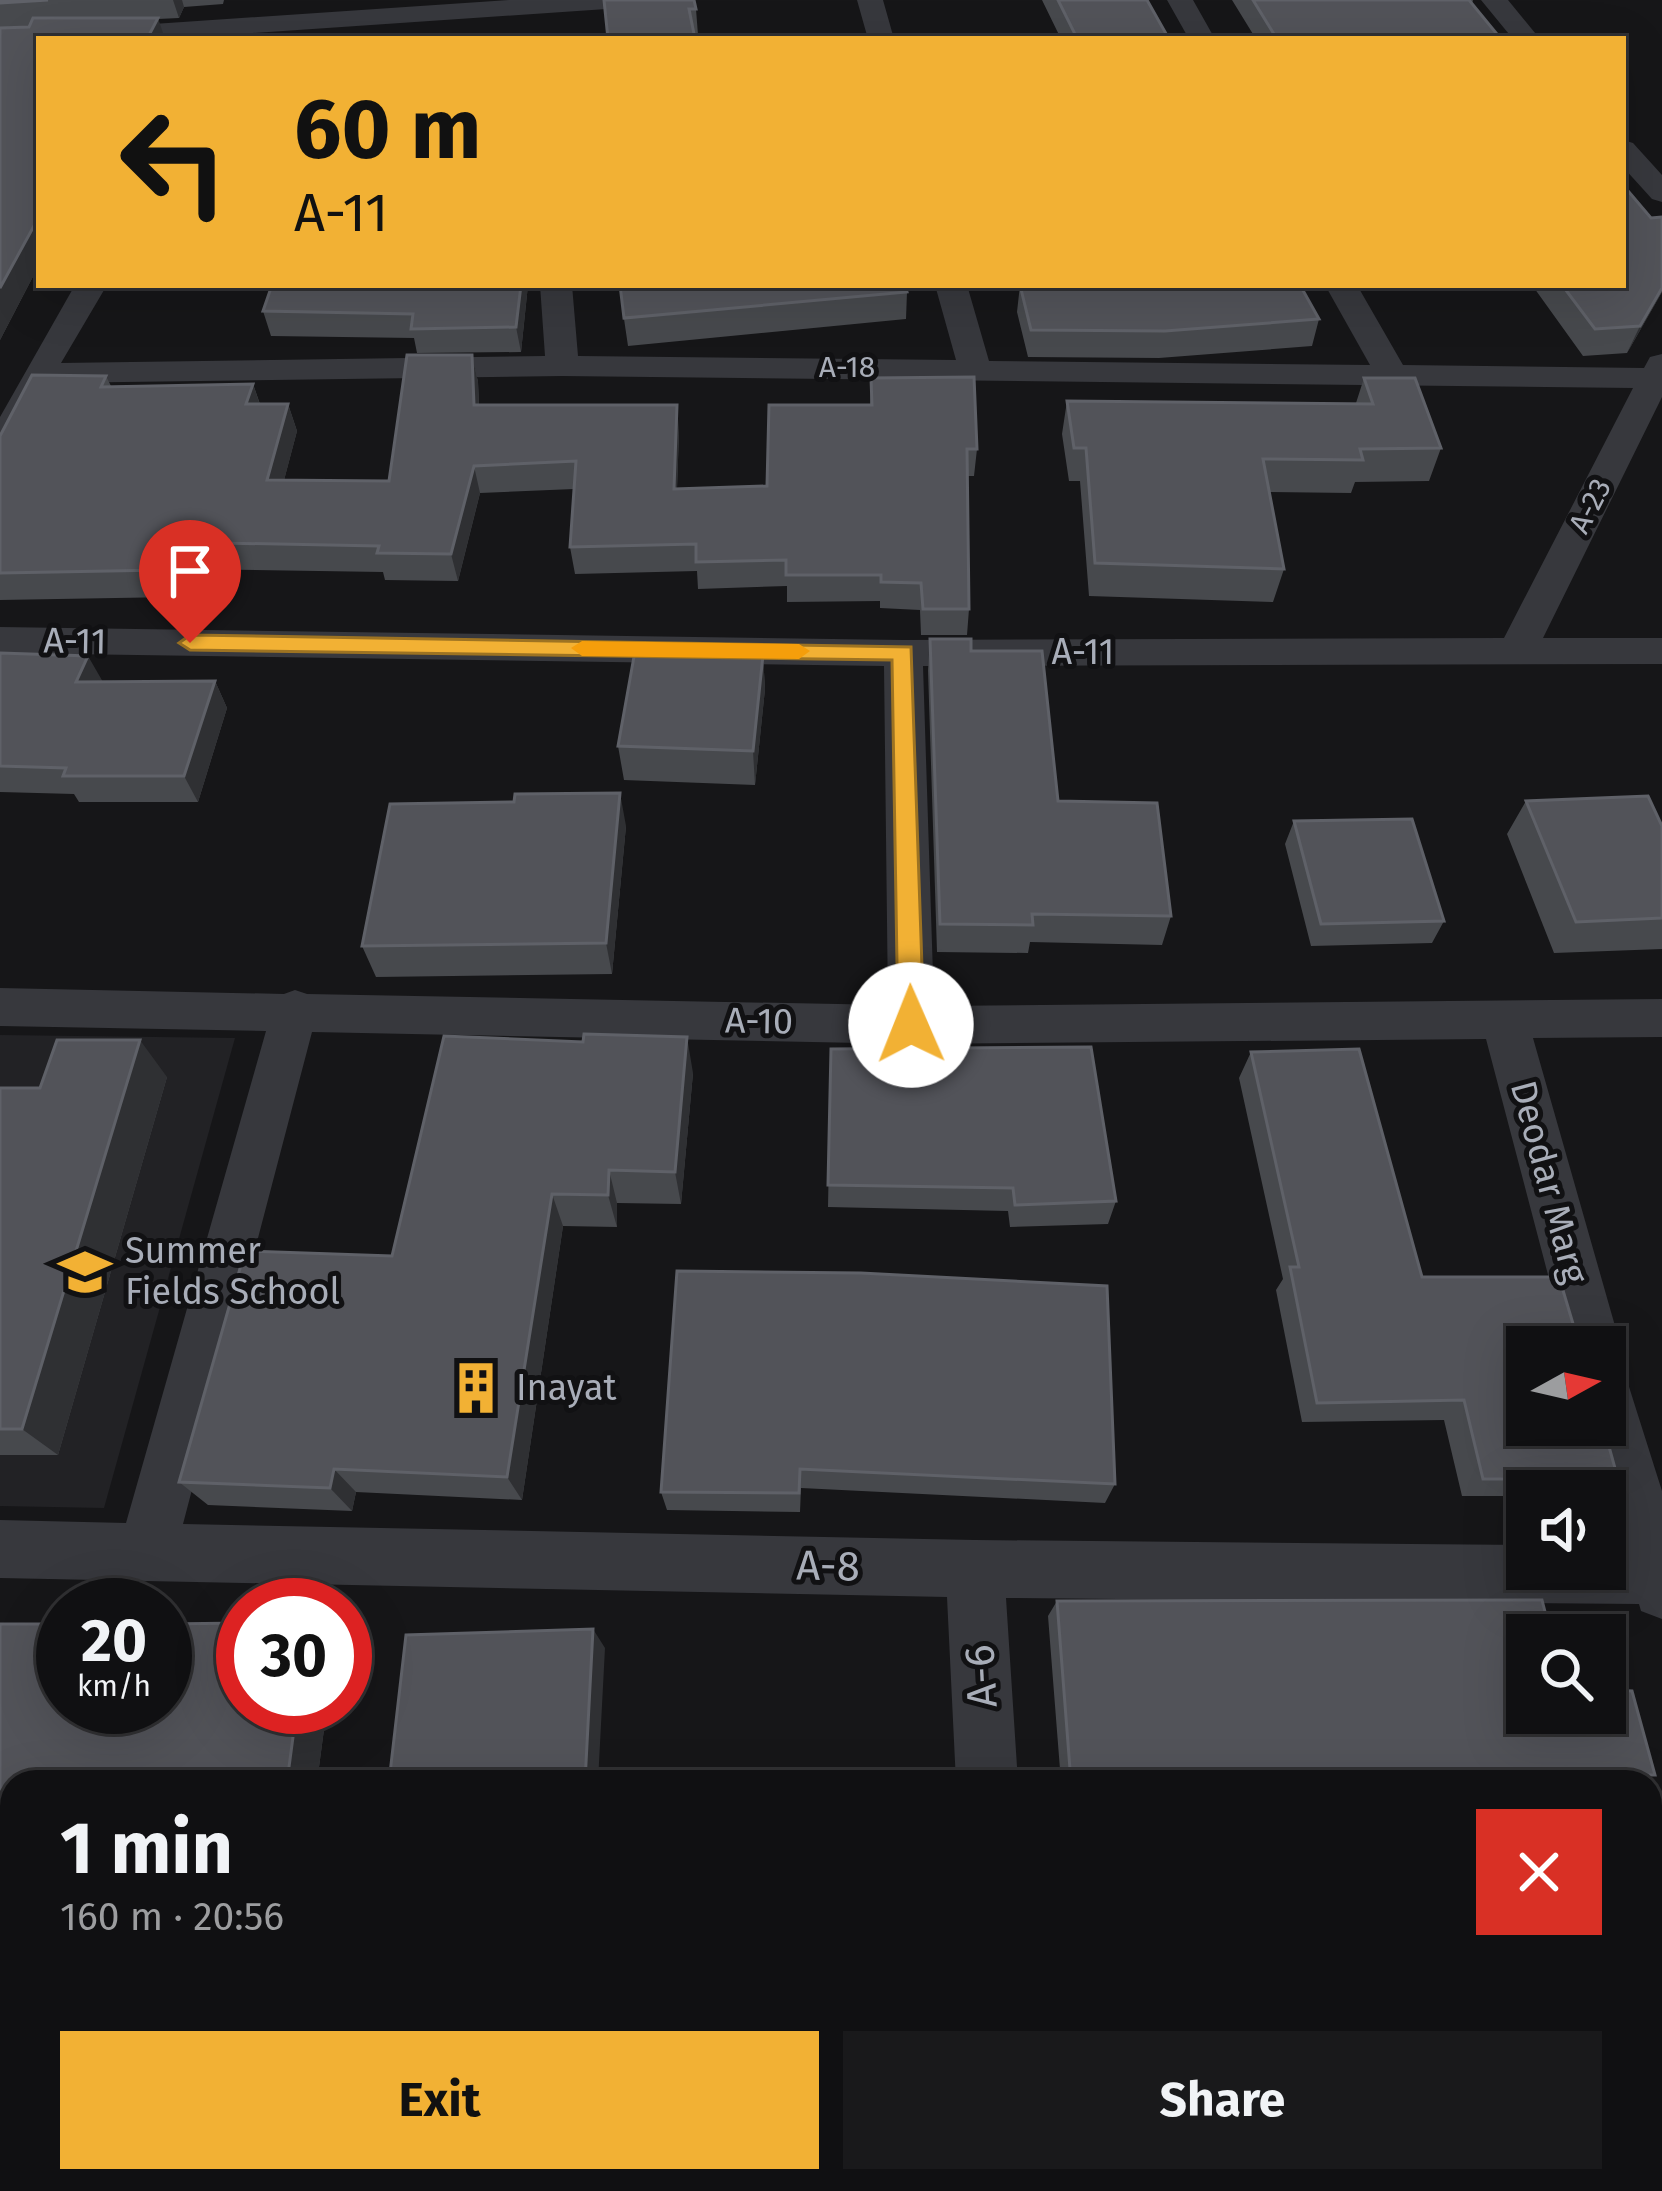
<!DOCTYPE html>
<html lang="en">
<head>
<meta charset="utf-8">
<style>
  body { margin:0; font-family:"Fira Sans",sans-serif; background:#19191b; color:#f1f3f6; height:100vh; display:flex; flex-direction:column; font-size:45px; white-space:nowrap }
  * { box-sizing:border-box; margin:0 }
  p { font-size:39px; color:#9c9d9f }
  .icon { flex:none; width:66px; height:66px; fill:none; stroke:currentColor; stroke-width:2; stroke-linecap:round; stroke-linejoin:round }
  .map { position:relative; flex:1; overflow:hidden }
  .side { position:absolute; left:0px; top:1770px; width:1662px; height:423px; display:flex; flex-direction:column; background:#101012; border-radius:36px 36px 0 0; box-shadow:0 12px 48px #0002,0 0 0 3px #303032 }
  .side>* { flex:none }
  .top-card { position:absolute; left:36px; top:36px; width:1590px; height:252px; border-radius:0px; box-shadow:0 12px 48px #0002,0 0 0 3px #303032; background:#f2b134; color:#111; overflow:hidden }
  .needle { width:78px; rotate:82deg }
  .buttons { position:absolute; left:1506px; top:1326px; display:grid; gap:24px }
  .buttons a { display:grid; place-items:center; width:120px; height:120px; border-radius:0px; background:#101012; box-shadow:0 12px 48px #0002,0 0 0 3px #303032; font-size:60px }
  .speed { position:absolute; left:36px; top:1578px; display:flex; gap:24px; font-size:60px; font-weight:700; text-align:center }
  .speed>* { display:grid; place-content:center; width:156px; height:156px; border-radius:50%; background:#101012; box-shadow:0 12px 48px #0002,0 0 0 3px #303032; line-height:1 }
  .speed small { font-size:30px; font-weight:400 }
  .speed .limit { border:18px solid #d22; background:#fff; color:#111 }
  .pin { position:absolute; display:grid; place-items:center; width:102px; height:102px; color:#fff; margin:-123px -51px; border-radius:50% 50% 50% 0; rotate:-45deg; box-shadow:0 0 12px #0007 }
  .pin .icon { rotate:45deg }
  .me { position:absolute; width:132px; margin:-66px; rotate:359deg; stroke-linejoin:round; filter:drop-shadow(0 0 9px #0008) }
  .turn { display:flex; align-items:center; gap:42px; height:252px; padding:0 60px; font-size:54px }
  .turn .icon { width:156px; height:156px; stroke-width:2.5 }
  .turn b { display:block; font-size:84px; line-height:102px }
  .round { display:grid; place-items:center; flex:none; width:126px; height:126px; border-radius:0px; background:#19191b }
  .summary { display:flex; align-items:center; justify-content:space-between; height:204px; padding:0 60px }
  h1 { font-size:72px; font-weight:700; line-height:90px }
  .action { display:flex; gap:24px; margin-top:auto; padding:24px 60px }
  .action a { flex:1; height:138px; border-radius:0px; background:#f2b134; color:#111; font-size:48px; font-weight:700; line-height:138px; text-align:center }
  .action a+a { background:#19191b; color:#f1f3f6 }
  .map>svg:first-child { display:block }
  .built { fill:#222225 }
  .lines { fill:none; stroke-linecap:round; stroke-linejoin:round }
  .street { fill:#37383d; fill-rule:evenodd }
  .wall { fill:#47494d }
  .shaded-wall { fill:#2f3033 }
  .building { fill:#525359; stroke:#5f6168; stroke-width:3 }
  .route { fill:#f2b134; stroke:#9d7322; stroke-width:3 }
  .slow { fill:#f59e0b }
  .labels { text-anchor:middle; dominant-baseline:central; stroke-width:10; stroke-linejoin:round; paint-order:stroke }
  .far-street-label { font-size:30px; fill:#a8adb8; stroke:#111113 }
  .street-label { font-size:36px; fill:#a8adb8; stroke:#111113 }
  .poi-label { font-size:36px; fill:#a8adb8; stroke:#111113; text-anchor:start }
  .near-street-label { font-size:42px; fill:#a8adb8; stroke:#111113 }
</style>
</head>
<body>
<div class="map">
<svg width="1662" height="2191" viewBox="0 0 1662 2191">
  <rect width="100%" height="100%" fill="#161618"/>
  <path class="built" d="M0,1035L235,1038L104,1508L0,1506Z"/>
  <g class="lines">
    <path class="street" d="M509,0H634L621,8L165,39H38L51,31Z
      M857,0H883L894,39H868Z
      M1167,0H1193L1215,39H1189Z
      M1481,0H1508L1540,39H1513Z
      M1623,140L1633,143L1662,175V202L1652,199L1623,167Z
      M75,285H107L61,363L545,356L540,285H572L578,356L956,360L935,285H967L989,361L1370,365L1325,285H1357L1403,365L1644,368L1650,357L1662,354V397L1543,638H1662V664L923,666L934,1006L1662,999V1037L1533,1038L1621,1347L1611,1365L1624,1371L1662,1491V1619L1641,1611L1639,1604L1006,1598L1018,1782H956L947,1597L0,1578V1520L126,1523L266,1031L0,1026V988L284,994L295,990L307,994L888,1005L884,666L0,653V627L903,640L1504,638L1633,388L562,376L50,383L17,452L12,460L0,463V417ZM312,1032L911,1044L1486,1039L1567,1347H1605V1425H1588L1621,1546H1605V1569H1527V1545L975,1540L183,1524Z
      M974,2181H1044V2191H974Z"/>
  </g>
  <path class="wall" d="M0,0H224L223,4L184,7L179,18L158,19L39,39V265L0,340Z
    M604,0L696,9L698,35H694Z
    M1042,0H1147L1169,39H1061Z
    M1232,0H1473L1472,4L1501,39H1256Z
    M528,285L521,352L417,353L414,338L271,336L263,311Z
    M619,285L907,292L906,319L628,346Z
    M1020,285L1319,319L1312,346L1159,358L1028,357L1017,312Z
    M1532,285H1623L1662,292L1627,353L1583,356Z
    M472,355L478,382L479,405L679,432L677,489L767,486L870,405L871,378L977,449L974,476H967L969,609L967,635H921L920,610L880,608V601L787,602V586L698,589L697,571L575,574L570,547L574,489L480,493L458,581L385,580L383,572L182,569L174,597L0,600V436L106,376L111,386L253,384L260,404H288L297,431L284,480L389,481Z
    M1364,378L1441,448L1429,481L1355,482L1351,493L1269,492L1284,569L1273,602L1089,596L1080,481H1069L1062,434L1067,401L1356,403Z
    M930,639L971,651L1058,801L1171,916L1162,945L1030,942L1028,953L937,952L928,670Z
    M0,653L103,682L215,681L227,708L198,802H79L74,794L0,792Z
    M763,655L765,689L755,785L624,780L618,746Z
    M1526,801L1662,826V949L1554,953L1507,834Z
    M1294,821L1444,921L1432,943L1311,946L1285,844Z
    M626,826L612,974L376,977L362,946Z
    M831,1049L1116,1201L1108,1224L1010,1227L1008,1211L828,1207Z
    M1251,1052L1422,1277L1618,1479L1601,1491H1527V1496H1462L1444,1420L1302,1422L1276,1290L1283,1279L1239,1078Z
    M693,1073L681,1204L617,1203V1227L563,1226L522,1500L356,1492L352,1511L208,1505L179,1482L392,1256Z
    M167,1077L58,1455H0V1088H40Z
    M677,1271L1115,1484L1105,1503L801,1488L800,1512L667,1510L661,1492Z
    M1057,1601L1527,1635L1610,1690L1655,1775L1631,1782H1061L1048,1616Z
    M0,1624L327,1707L317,1782H12V1897L0,1898Z
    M1082,2181H1636L1635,2191H1083Z"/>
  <path class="shaded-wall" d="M173,0H182L184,7L179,18Z
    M158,18L165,39H147Z
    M35,224L39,233V265L0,340V288Z
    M521,285H528L521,352L516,327Z
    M1662,288V292L1627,353L1640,326Z
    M472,355L478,382L480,432L474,405Z
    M253,384L262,411L246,404Z
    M288,404L297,431L277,507L267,480Z
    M677,405L679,432L676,516L674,489Z
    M474,466L480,493L458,581L451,554Z
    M170,542L182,569L174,597L162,570Z
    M763,655L765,689L755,785L753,751Z
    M88,656L103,682H76Z
    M215,681L227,708L198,802L184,776Z
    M620,793L626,826L612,974L606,943Z
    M687,1037L693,1073L681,1204L675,1172Z
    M140,1040L167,1077L58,1455L22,1429Z
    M609,1170L617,1203V1227L608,1195Z
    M552,1194L563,1226L522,1500L507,1477Z
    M334,1469L356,1492L352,1511L330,1488Z
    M593,1629L605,1648L598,1782H585Z
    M297,1707H327L317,1782H287Z
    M0,2006H12V2023L0,2069Z
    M528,2181H545L544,2191H527Z"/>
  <path class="building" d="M0,0H48L0,3Z
    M604,0H694L696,9H689L695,39H608Z
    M1058,0H1147L1169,39H1071L1077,38Z
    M1253,0H1469L1501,39H1277Z
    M33,18H158L147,39H39V224H35L0,288V28L29,27Z
    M1623,185L1651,218L1662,217V288L1640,326L1595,329L1562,285H1623Z
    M272,285H521L516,327L411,329L413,314L263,311Z
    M620,285H905L907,292L624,318Z
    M1020,285H1300L1319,319L1165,331L1031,330Z
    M407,355H472L474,405H677L674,489L767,486L769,405H872L871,378L974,377L977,449H967L969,609H923L921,583L881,582V575H786V560L696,562V544L570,547L576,461L474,466L451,554L377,553L379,546L170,542L162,570L0,573V436L32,375L106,376L101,387L253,384L246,404H288L267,480L389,481Z
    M1364,378H1415L1441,448L1360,449L1363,460L1263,459L1284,569L1095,563L1086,448H1074L1067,401L1373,404Z
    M930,639H971V651H1042L1058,801L1157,803L1171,916L1032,914L1033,925L940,924Z
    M635,651L763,655L753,751L618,746Z
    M0,653L88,656L76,682L215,681L184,776H63L66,768L0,766Z
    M620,793L606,943L362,946L390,804L514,802L515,794Z
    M1648,796L1662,826V918L1576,922L1526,801Z
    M1412,819L1444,921L1321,924L1294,821Z
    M584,1034L687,1037L675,1172L609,1170L608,1195L552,1194L507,1477L334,1469L330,1488L179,1482L245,1251L392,1256L444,1036L583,1042Z
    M57,1040H140L22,1429H0V1088H40Z
    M1091,1047L1116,1201L1015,1205L1013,1188L828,1185L831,1049Z
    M1359,1049L1422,1277H1559L1580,1347H1527V1425H1603L1618,1479H1483L1464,1400L1317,1403L1290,1267H1299L1251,1052Z
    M677,1271L861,1273L1107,1286L1115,1484L800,1469L799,1493L661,1492Z
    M1542,1600L1551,1635H1527V1713H1605V1668L1610,1690L1632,1691L1655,1775L1346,1773L1347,1781L1071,1782L1057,1601Z
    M243,1623V1707H297L287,1782H12V1890H0V1624H63V1707H165V1624Z
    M593,1629L585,1782H389L406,1635Z
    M1650,1983H1662L1650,2078Z
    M136,2181H528L527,2191H134Z
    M1093,2181H1636L1635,2191H1094Z"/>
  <path class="route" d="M190,635L911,647L924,1025L920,1032L911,1036L898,1025L892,660L190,650L179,643Z"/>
  <path class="slow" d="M582,641L799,644L810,651L799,659L582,656L571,648Z"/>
  <defs>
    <g id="school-bare" transform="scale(4.14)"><path d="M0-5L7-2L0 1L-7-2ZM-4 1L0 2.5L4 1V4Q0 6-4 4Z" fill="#f2b134" stroke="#111113" stroke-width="2.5" paint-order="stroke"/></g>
    <g id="building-bare" transform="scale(4.14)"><path d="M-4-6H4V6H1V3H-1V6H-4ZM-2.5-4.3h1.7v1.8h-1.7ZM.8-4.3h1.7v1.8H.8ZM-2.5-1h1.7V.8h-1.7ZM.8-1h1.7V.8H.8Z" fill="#f2b134" stroke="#111113" stroke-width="2.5" paint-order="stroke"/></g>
  </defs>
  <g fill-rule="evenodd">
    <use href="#school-bare" x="85" y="1272"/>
    <use href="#building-bare" x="476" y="1388"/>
  </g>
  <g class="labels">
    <g class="far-street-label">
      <text x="847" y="367">A-18</text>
      <text transform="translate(1590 506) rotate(-63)">A-23</text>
    </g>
    <g class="street-label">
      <text transform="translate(75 641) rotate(1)">A-11</text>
      <text x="1083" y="652">A-11</text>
      <text transform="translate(759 1021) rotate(1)">A-10</text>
      <text transform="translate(1549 1182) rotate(75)">Deodar Marg</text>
    </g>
    <g class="poi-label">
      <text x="125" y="1251">Summer<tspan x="125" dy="41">Fields School</tspan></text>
      <text x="516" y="1388">Inayat</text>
    </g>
    <g class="near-street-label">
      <text transform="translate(828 1566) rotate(1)">A-8</text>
      <text transform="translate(981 1676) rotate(-93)">A-6</text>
    </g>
  </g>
</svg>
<div class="buttons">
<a><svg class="needle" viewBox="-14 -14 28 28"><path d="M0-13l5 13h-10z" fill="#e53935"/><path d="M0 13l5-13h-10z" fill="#9c9d9f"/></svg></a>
<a><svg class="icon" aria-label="sound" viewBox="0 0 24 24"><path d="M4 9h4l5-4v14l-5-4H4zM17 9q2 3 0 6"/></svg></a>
<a><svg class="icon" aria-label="search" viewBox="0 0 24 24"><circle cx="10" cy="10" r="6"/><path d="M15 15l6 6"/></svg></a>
</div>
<div class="speed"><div>20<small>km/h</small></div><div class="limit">30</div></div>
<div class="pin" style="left:190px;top:643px;background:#d93025"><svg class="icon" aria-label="arrive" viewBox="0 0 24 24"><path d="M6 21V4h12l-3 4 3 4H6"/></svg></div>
<svg class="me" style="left:911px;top:1025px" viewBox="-20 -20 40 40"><circle r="19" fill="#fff"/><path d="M0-13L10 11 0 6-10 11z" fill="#f2b134"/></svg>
<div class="top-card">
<div class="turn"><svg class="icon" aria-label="left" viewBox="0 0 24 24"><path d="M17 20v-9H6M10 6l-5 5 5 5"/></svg><div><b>60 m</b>A-11</div></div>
</div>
<section class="side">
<div class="summary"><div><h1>1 min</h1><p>160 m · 20:56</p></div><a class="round" style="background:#d93025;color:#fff"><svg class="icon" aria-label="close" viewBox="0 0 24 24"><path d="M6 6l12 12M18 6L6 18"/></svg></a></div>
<div class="action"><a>Exit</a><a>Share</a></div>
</section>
</div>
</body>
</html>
